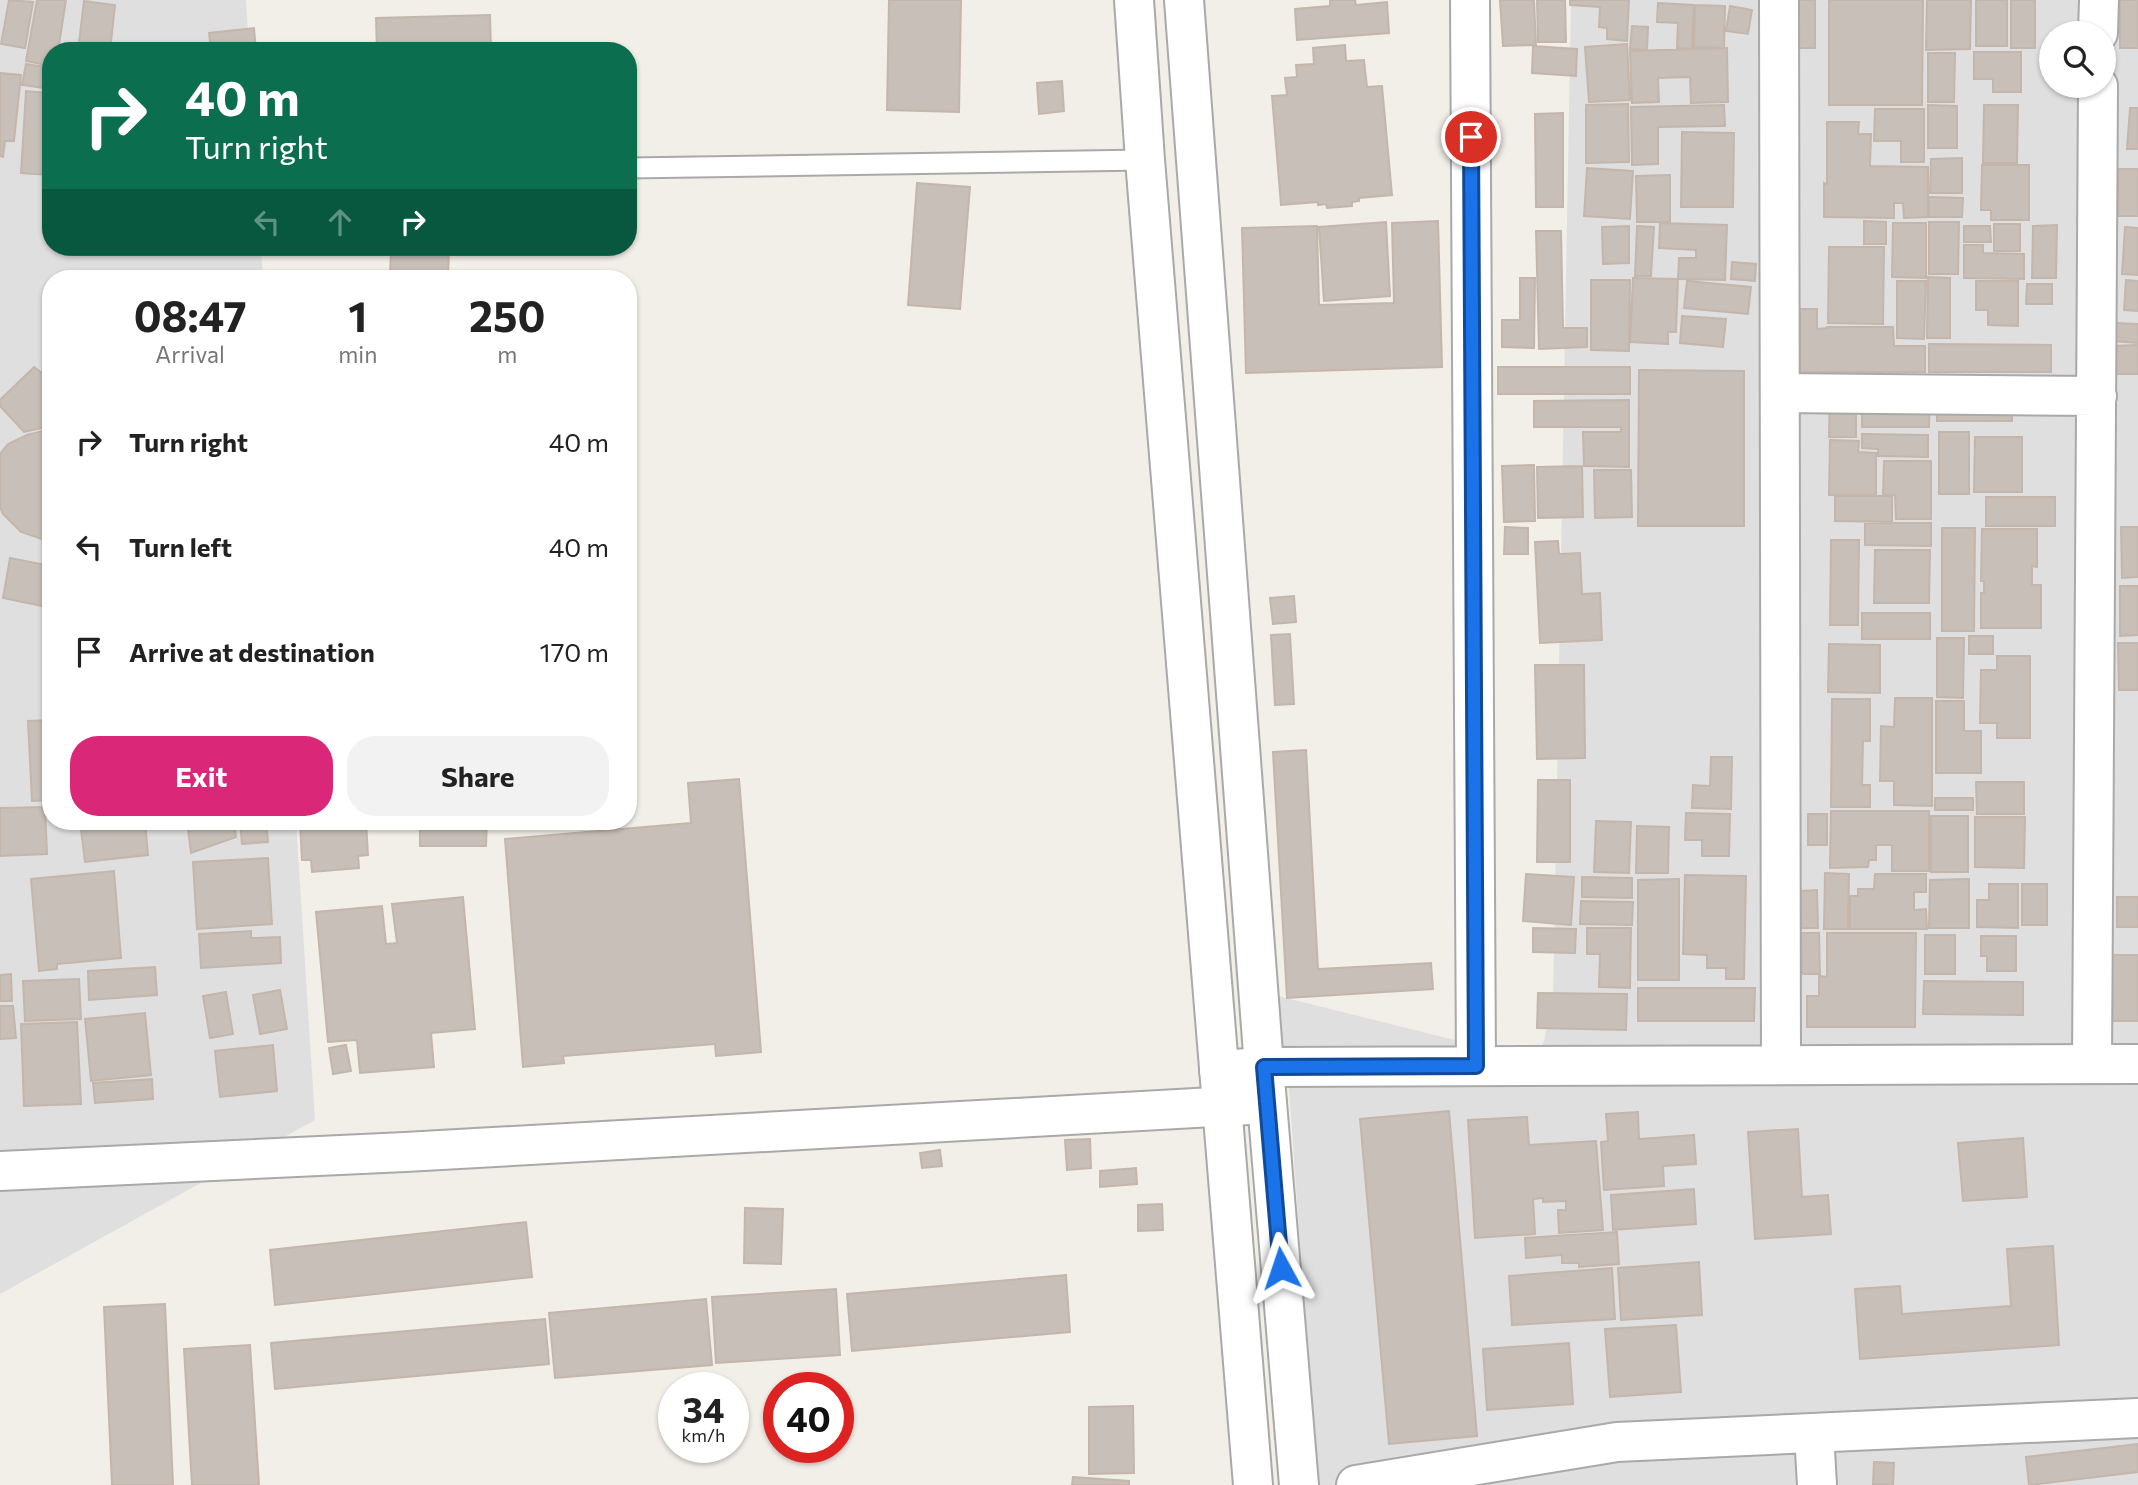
<!DOCTYPE html>
<html lang="en">
<head>
<meta charset="utf-8">
<style>
  body { margin:0; font-family:Commissioner,sans-serif; background:#f2f2f2; color:#222; height:100vh; display:flex; flex-direction:column; font-size:26px; white-space:nowrap }
  * { box-sizing:border-box; margin:0 }
  p { font-size:23px; color:#767676 }
  .icon { flex:none; width:38px; height:38px; fill:none; stroke:currentColor; stroke-width:2; stroke-linecap:round; stroke-linejoin:round }
  .map { position:relative; flex:1; overflow:hidden }
  .drawer { position:absolute; left:42px; top:270px; width:595px; height:560px; display:flex; flex-direction:column; background:#fff; border-radius:28px; box-shadow:0 2px 5px #0004 }
  .drawer>* { flex:none }
  .guide { position:absolute; left:42px; top:42px; width:595px; height:214px; border-radius:28px; box-shadow:0 2px 5px #0004; background:#0b6e4f; color:#fff; overflow:hidden }
  .buttons { position:absolute; left:2039px; top:21px; display:grid; gap:14px }
  .buttons a { display:grid; place-items:center; width:77px; height:77px; border-radius:50%; background:#fff; box-shadow:0 2px 5px #0004; font-size:35px }
  .speed { position:absolute; left:658px; top:1372px; display:flex; gap:14px; font-size:35px; font-weight:700; text-align:center }
  .speed>* { display:grid; place-content:center; width:91px; height:91px; border-radius:50%; background:#fff; box-shadow:0 2px 5px #0004; line-height:1 }
  .speed small { font-size:18px; font-weight:400 }
  .speed .limit { border:10px solid #d22; background:#fff; color:#111 }
  .pin { position:absolute; display:grid; place-items:center; width:60px; height:60px; color:#fff; margin:-30px; border:4px solid #fff; border-radius:50%; box-shadow:0 2px 7px #0007 }
  .me { position:absolute; width:77px; margin:-38px; rotate:355deg; stroke-linejoin:round; filter:drop-shadow(0 0 5px #0008) }
  .turn { display:flex; align-items:center; gap:24px; height:147px; padding:0 28px; font-size:32px }
  .turn .icon { width:91px; height:91px; stroke-width:2.5 }
  .turn b { display:block; font-size:49px; line-height:60px }
  .lanes { display:flex; align-items:center; height:66px; padding:0 28px; background:#0003; justify-content:center; gap:35px; direction:ltr }
  .lanes .off { opacity:.35 }
  .eta { display:flex; justify-content:space-evenly; align-items:center; height:119px; text-align:center }
  .eta b { font-size:42px; font-weight:700; line-height:49px }
  .primary-button { display:flex; gap:14px; margin-top:auto; padding:14px 28px }
  .primary-button a { flex:1; height:80px; border-radius:28px; background:#db2777; color:#fff; font-size:28px; font-weight:700; line-height:80px; text-align:center }
  .primary-button a+a { background:#f2f2f2; color:#222 }
  ul { padding:0; list-style:none }
  li { display:flex; align-items:center; gap:21px; height:105px; padding:0 28px }
  li div { flex:1 }
  li b { display:block; font-size:26px }
  li em { font-style:normal }
  .map>svg:first-child { display:block }
  .residential { fill:#e0dfdf; fill-rule:evenodd }
  .building { fill:#c7bfb8; stroke:#c4b6ab; stroke-width:2 }
  .lines { fill:none; stroke-linecap:round; stroke-linejoin:round }
  .service-casing { stroke:#a9a9a9; stroke-width:23 }
  .minor-casing { stroke:#a9a9a9; stroke-width:42 }
  .tertiary-casing { stroke:#a9a9a9; stroke-width:42 }
  .service { stroke:#fff; stroke-width:19 }
  .minor { stroke:#fff; stroke-width:38 }
  .tertiary { stroke:#fff; stroke-width:38 }
  .route-casing { stroke:#114b97; stroke-width:18 }
  .route { stroke:#1a73e8; stroke-width:12 }
</style>
</head>
<body>
<div class="map">
<svg width="2138" height="1485" viewBox="0 0 2138 1485">
  <rect width="100%" height="100%" fill="#f2efe9"/>
  <path class="residential" d="M0,0H246L249,51H51V247H261L263,278H51V821H296L315,1120L0,1294Z
    M1571,0H2138V1485H1317L1287,1060L1242,987L1539,1061L1553,1003ZM2051,33H2104V86H2051Z"/>
  <path class="building" d="M9,0L33,2L25,48L1,44Z
    M37,0H66L58,51H51V66L26,61Z
    M889,0H961L959,112L887,110Z
    M1330,0H1355L1356,5L1387,2L1389,33L1297,40L1295,9L1330,6Z
    M1500,0H1534L1536,45L1503,46Z
    M1537,0H1565L1566,42H1538Z
    M1570,0H1629L1627,41L1607,39V28L1599,27L1600,7L1570,5Z
    M1797,0H1815V48H1797Z
    M1829,0H1923L1922,105H1829Z
    M1927,0H1971L1970,49L1926,50Z
    M1976,0H2007V46H1976Z
    M2011,0H2035V48H2011Z
    M2120,0H2138V48H2120Z
    M84,1L115,5L110,51H78Z
    M1658,3L1694,5L1692,49L1677,48L1678,23L1657,22Z
    M1695,5L1725,6L1724,48L1694,47Z
    M1730,6L1752,10L1748,34L1726,31Z
    M490,15L491,51H377L376,18Z
    M1632,26L1648,27L1647,50L1630,49Z
    M254,28L256,51H211L209,33Z
    M1627,44L1630,100L1589,102L1585,47Z
    M1345,45L1346,61L1364,60L1367,87L1382,86L1392,195L1359,198V201L1352,202V206L1327,208L1326,204L1318,205V202L1281,205L1272,96L1287,95L1285,78L1297,77L1296,65L1314,64L1313,48Z
    M1533,46L1577,49L1576,76L1532,73Z
    M1727,48L1728,102L1691,103L1690,77L1658,78L1659,102L1632,103L1630,51Z
    M1974,52H2021V92H1993V79H1974Z
    M1928,53H1955L1954,102H1928Z
    M26,64L51,68L50,85L44,84L43,88L22,85Z
    M0,73L21,75L14,141H5L3,157L0,156Z
    M1062,81L1064,111L1039,114L1037,83Z
    M47,86L51,87L50,175L21,173L26,91L47,93Z
    M1628,104L1629,162L1586,163V105Z
    M1724,105L1725,126L1658,127V164L1632,165L1631,107Z
    M1928,105L1957,106V148H1928Z
    M1984,105H2018L2017,163H1983Z
    M2130,108H2138V149H2127Z
    M1875,109H1924V162H1901V141H1874Z
    M1563,113V207H1536L1535,114Z
    M1827,122H1859L1858,134H1871L1870,166L1928,167V217L1904,218L1903,203H1894V218L1824,217V183L1827,184Z
    M1682,132L1734,133L1733,207H1681Z
    M1962,158V193H1930L1931,159Z
    M1982,165H2029V220H1991V210H1981Z
    M1587,168L1633,171L1630,219L1584,216Z
    M2118,169H2138V216H2118Z
    M1670,175V222H1637L1636,176Z
    M917,183L970,187L960,309L908,305Z
    M1929,197L1963,198L1962,217H1929Z
    M1438,221L1442,367L1246,373L1242,228L1317,226L1319,305L1394,303L1392,223Z
    M1864,221L1886,222V244H1864Z
    M1386,222L1390,296L1324,301L1319,227Z
    M1929,222H1959L1958,274H1929Z
    M1660,223L1727,225L1725,280L1678,279L1679,258H1696V250L1659,248Z
    M1893,223H1926V278L1892,277Z
    M1994,224H2020V251H1994Z
    M2057,225L2056,278H2032L2033,226Z
    M1629,226V263L1603,264L1602,227Z
    M1637,226L1654,227L1651,276H1635Z
    M1964,226H1990L1991,242H1964Z
    M2125,227L2138,228V275L2122,274Z
    M1536,231H1561L1563,328H1587V347L1539,349Z
    M1964,245H1983V253L2024,254V279L1964,278Z
    M391,247H449L448,278H390Z
    M1829,247H1884L1883,324L1828,323Z
    M1732,262L1756,264L1755,281L1731,279Z
    M1928,277L1950,278V338H1927Z
    M1520,278H1535L1534,348L1502,347V320H1520Z
    M1633,278L1678,279L1676,332H1668V344L1630,342Z
    M1591,280H1630L1629,351L1591,350Z
    M2126,280L2138,281V311L2124,310Z
    M1687,281L1751,287L1748,314L1684,308Z
    M1897,281H1926L1924,339L1897,338Z
    M1976,281H2018V326L1988,325V310H1976Z
    M2027,284H2052V304H2026Z
    M1800,309H1817V329L1829,328L1828,327H1893L1894,346H1925V372H1800Z
    M1682,316L1726,319L1723,347L1680,343Z
    M2115,323L2138,324V343L2113,341Z
    M1929,344L2051,345V372H1929Z
    M2138,345V374H2110L2109,346Z
    M34,367L51,380V426L24,432L0,406V400Z
    M1498,367H1630V394H1498Z
    M1639,370L1744,371V526H1638Z
    M1830,391L1856,392V437H1829Z
    M1862,393H1930L1929,427H1862Z
    M1629,400V467L1584,466L1583,432H1621V427H1534V401Z
    M1937,401L2012,402V421H1937Z
    M51,429V549H46L45,540L21,532L3,514L0,507V454L8,444L27,435Z
    M1939,432H1969V494H1939Z
    M1862,434L1928,435V457L1878,456V449L1862,448Z
    M1975,437H2022V492H1974Z
    M1830,440L1859,441L1858,452L1876,453V495H1829Z
    M1884,461H1931V519H1896L1895,495H1883Z
    M1534,465L1535,521L1504,522L1502,466Z
    M1582,466L1583,517L1538,518L1537,467Z
    M1594,470H1631L1632,517L1595,518Z
    M1835,496H1892V522L1835,521Z
    M1986,497H2055V526H1986Z
    M1865,523H1931V546L1865,545Z
    M1505,527L1528,528V554H1504Z
    M2121,527H2138V577L2122,578Z
    M1942,528H1975L1974,631H1942Z
    M1982,529H2037V567L2032,566V585H2041V628H1981V593H1984V581H1981Z
    M1831,540H1859L1858,625H1830Z
    M1558,541L1559,554L1580,553L1582,594L1600,593L1602,640L1540,643L1535,542Z
    M1875,550H1930L1929,603H1874Z
    M10,558L51,566V590L47,607L3,598Z
    M2120,586H2138V635L2120,636Z
    M1294,596L1296,622L1273,624L1270,598Z
    M1862,613H1930V639H1862Z
    M1290,634L1294,704L1275,705L1271,635Z
    M1969,636H1993V654H1969Z
    M1937,638H1964L1963,698L1937,697Z
    M2118,643H2138V690H2119Z
    M1829,644L1880,645V693L1828,692Z
    M1997,656H2030V738H1997V723H1980L1981,670H1997Z
    M1535,665H1584L1585,758L1537,759Z
    M1895,698H1932V806L1894,805V781H1880L1881,726L1894,727Z
    M1832,699H1870V741H1863L1862,785H1870V807H1831Z
    M1936,701H1964V731H1981V773H1936Z
    M51,720V800L32,801L28,721Z
    M1306,750L1318,969L1431,963L1433,989L1287,998L1273,752Z
    M1711,757H1732L1731,809L1692,808L1693,785L1710,786Z
    M739,779L761,1052L716,1056L715,1044L563,1056L564,1063L523,1067L505,839L691,823L688,783Z
    M1538,780H1570V862H1537Z
    M1976,782H2024V814H1977Z
    M1935,798H1973V810H1935Z
    M45,807L47,854L0,856V808Z
    M1831,811H1929V871H1892V845H1876V860H1869L1868,867L1830,868Z
    M1686,813L1730,814L1729,856H1702V840H1685Z
    M1808,814H1827V845H1808Z
    M1931,816H1968V872H1931Z
    M1975,817H2025L2024,868L1975,867Z
    M80,821H145L148,855L85,862Z
    M187,821H234L236,837L191,853Z
    M240,821H266L268,842L242,844Z
    M300,821H366L368,855L358,856L359,868L312,872L311,860H302Z
    M420,821H487L486,846H420Z
    M1596,821L1631,822L1629,873L1594,872Z
    M1637,826L1669,827L1668,873H1636Z
    M268,858L272,924L197,929L193,862Z
    M114,871L121,958L57,964V969L39,971L31,879Z
    M1825,873L1849,874L1848,929H1824Z
    M1526,874L1574,877L1571,925L1523,921Z
    M1875,874H1926V892H1914V910L1926,909L1927,929H1850V896H1858V889H1874Z
    M1685,875L1746,876L1744,979H1726V968H1707V955L1683,954Z
    M1582,877L1632,878V898L1582,897Z
    M1679,879V980H1638V880Z
    M1969,879V928H1929L1930,880Z
    M1989,884H2018V928L1977,927V900H1989Z
    M2022,884H2047V925H2022Z
    M1817,890L1818,928H1801V891Z
    M463,897L475,1029L431,1033L434,1067L360,1073L357,1040L328,1042L316,912L382,906L386,944L397,943L392,904Z
    M2117,897H2138V927H2117Z
    M1581,901L1633,902L1632,925L1580,924Z
    M1533,928L1576,929L1575,953L1533,952Z
    M1587,928H1631L1630,988L1599,987L1600,954H1587Z
    M251,931V938L280,937L281,963L201,968L199,934Z
    M1801,933H1819L1820,974H1802Z
    M1827,933H1916L1915,1027H1807V996H1819V976L1827,977Z
    M1925,935H1955V974H1925Z
    M1981,936H2016V971H1987V956H1981Z
    M2111,955H2138V1021H2112Z
    M155,967L157,995L89,1000L88,971Z
    M11,974L12,1001H0V975Z
    M79,979L81,1019L25,1021L23,981Z
    M1924,981L2023,982V1015L1923,1014Z
    M1638,988H1755L1754,1021H1638Z
    M280,990L287,1029L260,1034L253,995Z
    M226,992L233,1034L210,1038L203,996Z
    M1538,993L1627,994L1626,1030L1537,1028Z
    M0,1006H13L16,1038L0,1039Z
    M145,1013L151,1075L91,1081L85,1019Z
    M77,1022L81,1104L24,1106L21,1024Z
    M273,1045L277,1091L220,1097L215,1051Z
    M346,1045L351,1071L333,1074L329,1048Z
    M152,1079L153,1099L95,1103L93,1083Z
    M1449,1111L1477,1436L1389,1444L1360,1119Z
    M1638,1112L1639,1139L1694,1135L1696,1164L1663,1166L1664,1186L1604,1190L1601,1142L1608,1141L1606,1114Z
    M1527,1117L1529,1145L1596,1141L1603,1230L1559,1233L1558,1210H1566V1201L1543,1202V1198L1533,1199L1535,1234L1475,1238L1468,1120Z
    M1798,1129L1802,1197L1828,1195L1831,1234L1755,1239L1748,1132Z
    M2023,1138L2027,1197L1963,1201L1958,1143Z
    M1090,1139L1091,1168L1067,1170L1065,1140Z
    M940,1150L942,1166L922,1168L920,1153Z
    M1136,1168L1137,1184L1100,1187V1171Z
    M1694,1189L1696,1224L1613,1230L1611,1195Z
    M1162,1204L1163,1230L1138,1231V1205Z
    M745,1208L783,1209L781,1264L744,1263Z
    M526,1222L532,1277L275,1305L270,1250Z
    M1617,1232L1619,1264L1579,1267V1263H1562V1255L1526,1258L1525,1238Z
    M2053,1246L2059,1345L1860,1359L1855,1289L1900,1286L1902,1314L2011,1306L2007,1249Z
    M1699,1262L1702,1315L1621,1320L1618,1268Z
    M1612,1268L1615,1319L1512,1325L1509,1276Z
    M1066,1275L1070,1332L852,1351L847,1294Z
    M836,1289L840,1355L716,1363L712,1297Z
    M706,1299L712,1365L555,1378L549,1313Z
    M165,1304L173,1485H112L104,1307Z
    M545,1319L549,1364L275,1389L271,1343Z
    M1676,1325L1681,1392L1610,1397L1605,1329Z
    M1569,1343L1573,1404L1487,1410L1483,1349Z
    M250,1345L259,1485H192L184,1349Z
    M1133,1406L1134,1473L1089,1474V1407Z
    M2138,1444V1472L2029,1485L2026,1457Z
    M1874,1462L1894,1463L1893,1485L1873,1484Z
    M1073,1477L1129,1481V1485H1072Z"/>
  <g class="lines">
    <g class="service-casing">
      <path id="service" d="M628,168L1145,160"/>
    </g>
    <g class="minor-casing">
      <path id="minor" d="M1470,0L1476,1066
        M1779,0L1781,1065
        M2098,33L2099,0
        M1780,393L2097,396
        M2092,1064L2098,86
        M1219,1070L1264,1067L2138,1064
        M0,1171L405,1152L1267,1104
        M1814,1433L1817,1485
        M1356,1485L1617,1442L2138,1418"/>
    </g>
    <g class="tertiary-casing">
      <path id="tertiary" d="M1134,0L1145,160L1253,1485
        M1184,0L1264,1067L1299,1485"/>
    </g>
    <use href="#service" class="service"/>
    <use href="#minor" class="minor"/>
    <use href="#tertiary" class="tertiary"/>
  </g>
  <g class="lines">
    <g class="route-casing">
      <path id="route" d="M1281,1268L1264,1067L1476,1066L1471,137"/>
    </g>
    <use href="#route" class="route"/>
  </g>
</svg>
<div class="buttons">
<a><svg class="icon" aria-label="search" viewBox="0 0 24 24"><circle cx="10" cy="10" r="6"/><path d="M15 15l6 6"/></svg></a>
</div>
<div class="speed"><div>34<small>km/h</small></div><div class="limit">40</div></div>
<div class="pin" style="left:1471px;top:137px;background:#d93025"><svg class="icon" aria-label="arrive" viewBox="0 0 24 24"><path d="M6 21V4h12l-3 4 3 4H6"/></svg></div>
<svg class="me" style="left:1281px;top:1268px" viewBox="-20 -20 40 40"><path d="M0-17L14 15 0 8-14 15z" fill="#1a73e8" stroke="#fff" stroke-width="4"/></svg>
<div class="guide">
<div class="turn"><svg class="icon" aria-label="right" viewBox="0 0 24 24"><path d="M7 20v-9h11M14 6l5 5-5 5"/></svg><div><b>40 m</b>Turn right</div></div>
<div class="lanes"><svg class="icon off" aria-label="left" viewBox="0 0 24 24"><path d="M17 20v-9H6M10 6l-5 5 5 5"/></svg><svg class="icon off" aria-label="ahead" viewBox="0 0 24 24"><path d="M12 20V5M6 11l6-6 6 6"/></svg><svg class="icon" aria-label="right" viewBox="0 0 24 24"><path d="M7 20v-9h11M14 6l5 5-5 5"/></svg></div>
</div>
<section class="drawer">
<div class="eta">
<div><b>08:47</b><p>Arrival</p></div>
<div><b>1</b><p>min</p></div>
<div><b>250</b><p>m</p></div>
</div>
<ul>
<li><svg class="icon" aria-label="right" viewBox="0 0 24 24"><path d="M7 20v-9h11M14 6l5 5-5 5"/></svg><div><b>Turn right</b></div><em>40 m</em></li>
<li><svg class="icon" aria-label="left" viewBox="0 0 24 24"><path d="M17 20v-9H6M10 6l-5 5 5 5"/></svg><div><b>Turn left</b></div><em>40 m</em></li>
<li><svg class="icon" aria-label="arrive" viewBox="0 0 24 24"><path d="M6 21V4h12l-3 4 3 4H6"/></svg><div><b>Arrive at destination</b></div><em>170 m</em></li>
</ul>
<div class="primary-button"><a>Exit</a><a>Share</a></div>
</section>
</div>
</body>
</html>
